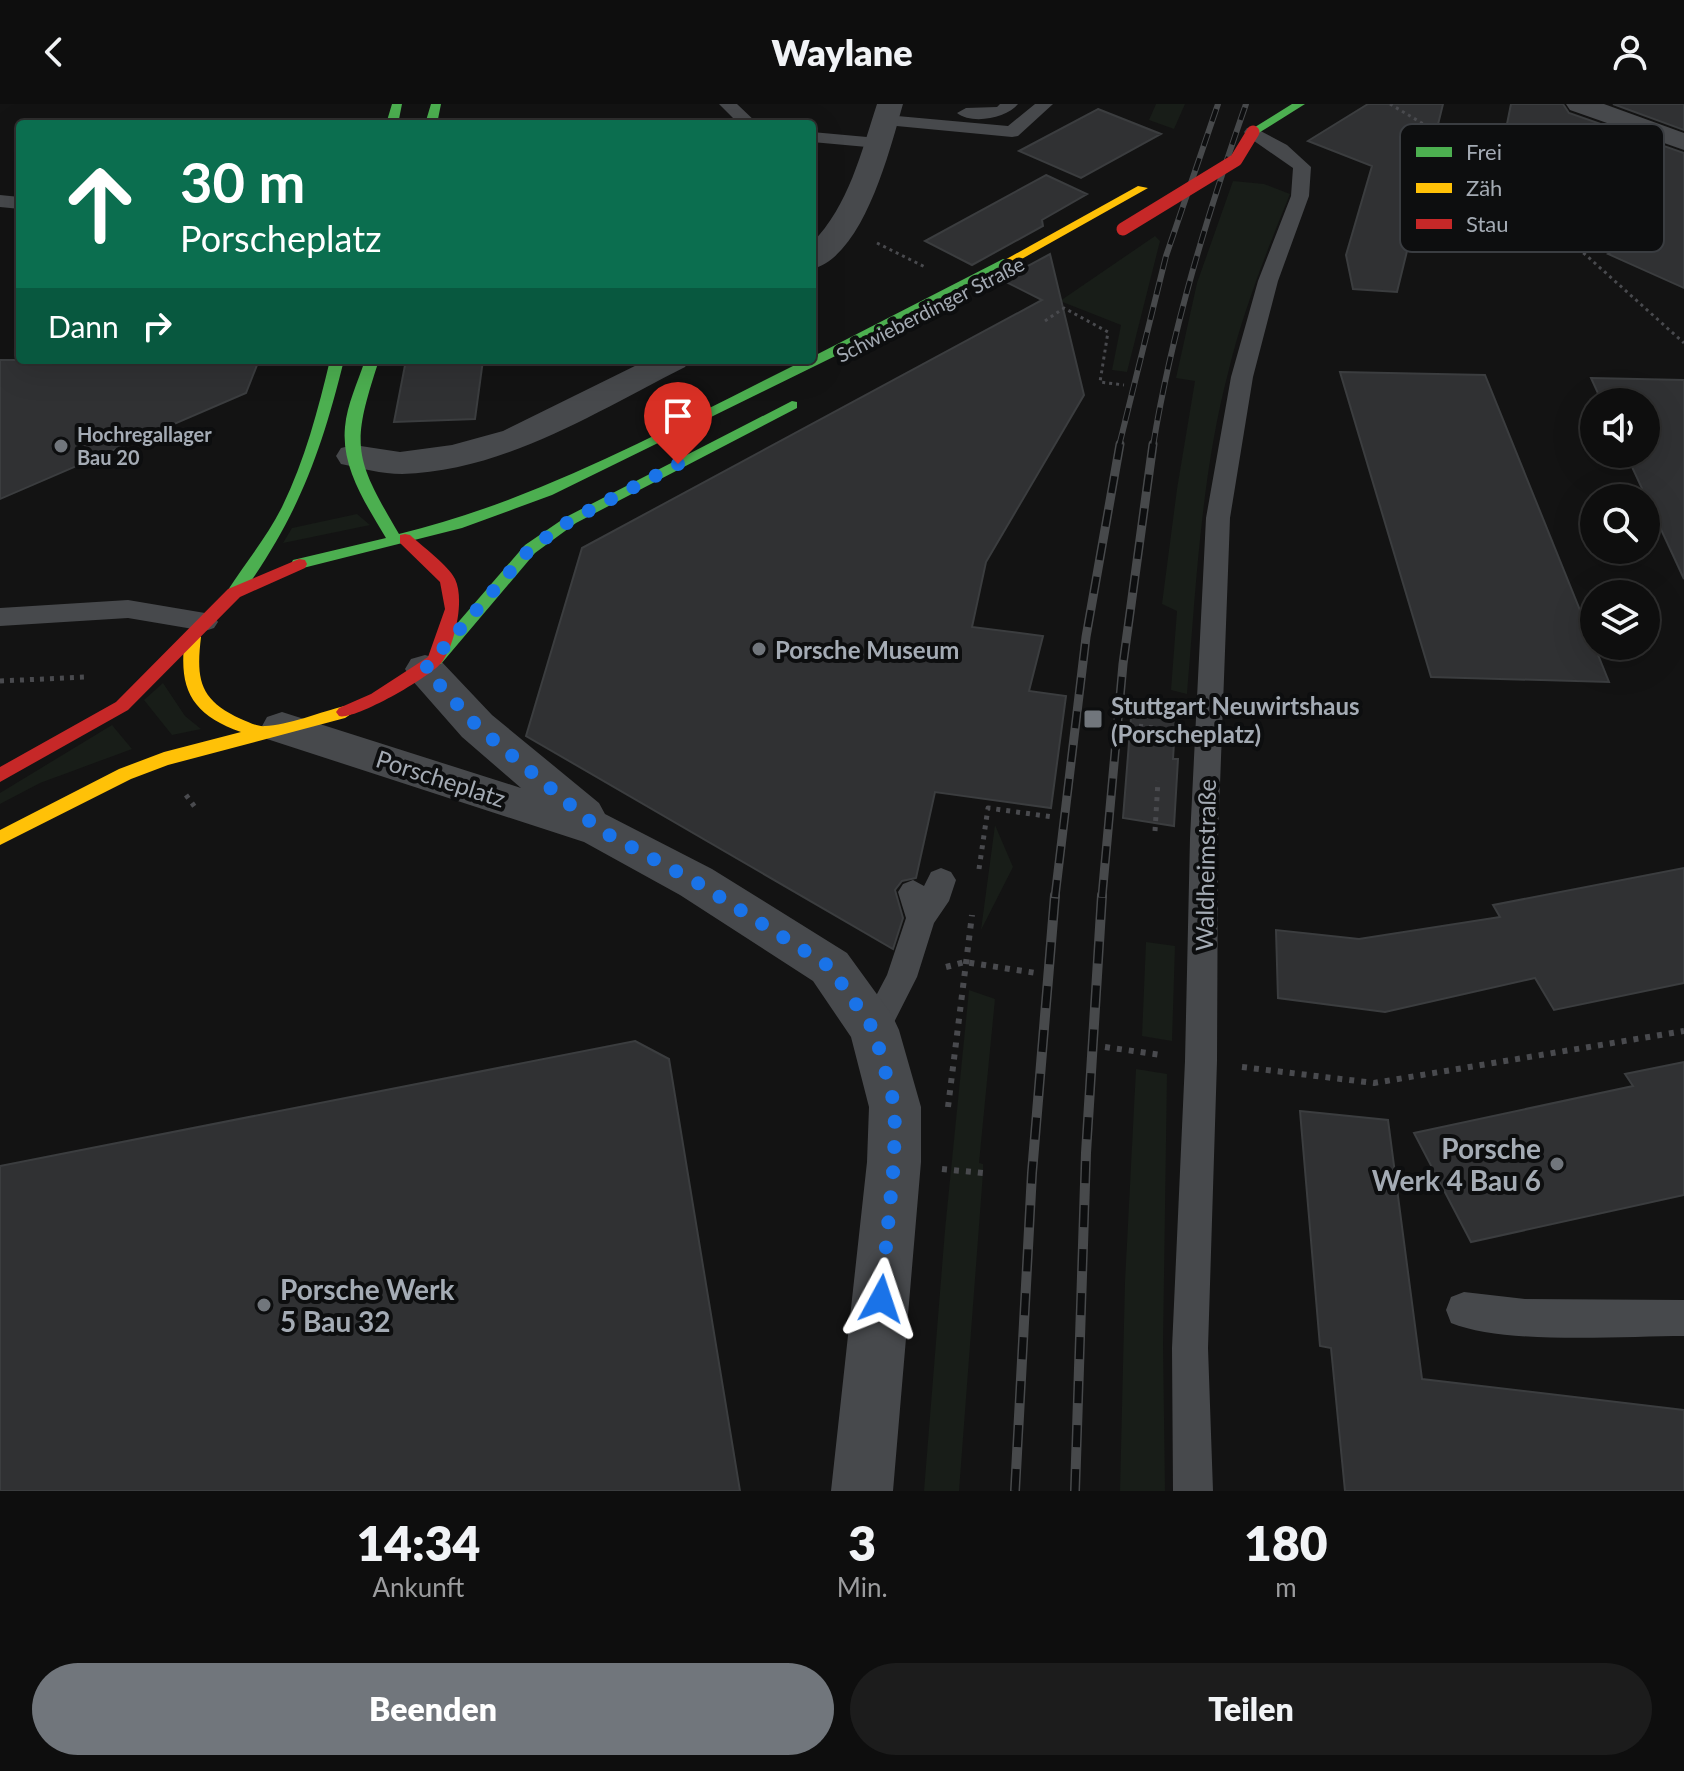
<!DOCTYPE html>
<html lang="de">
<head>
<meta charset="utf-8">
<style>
  body { margin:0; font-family:Lato,sans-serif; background:#1c1c1c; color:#f1f3f6; height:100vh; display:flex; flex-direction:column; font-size:30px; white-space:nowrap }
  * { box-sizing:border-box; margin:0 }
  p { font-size:26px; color:#9b9c9e }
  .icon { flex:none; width:44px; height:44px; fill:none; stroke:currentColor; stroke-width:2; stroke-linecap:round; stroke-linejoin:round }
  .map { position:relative; height:1387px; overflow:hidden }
  .drawer { display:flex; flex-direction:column; background:#0e0e0e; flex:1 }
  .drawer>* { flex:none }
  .hud { position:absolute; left:16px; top:16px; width:800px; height:244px; border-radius:8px; box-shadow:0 8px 32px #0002,0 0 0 2px #2e2e2e; background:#0b6e4f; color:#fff; overflow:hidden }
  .buttons { position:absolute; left:1580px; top:284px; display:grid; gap:16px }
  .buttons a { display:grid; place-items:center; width:80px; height:80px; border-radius:50%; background:#0e0e0e; box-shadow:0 8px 32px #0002,0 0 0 2px #2e2e2e; font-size:40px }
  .pin { position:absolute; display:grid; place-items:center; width:68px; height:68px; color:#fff; margin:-82px -34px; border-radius:50% 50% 50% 0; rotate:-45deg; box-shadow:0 0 8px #0007 }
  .pin .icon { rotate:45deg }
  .me { position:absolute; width:88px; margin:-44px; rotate:5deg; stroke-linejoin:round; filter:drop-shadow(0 0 6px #0008) }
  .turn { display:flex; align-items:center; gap:28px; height:168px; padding:0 32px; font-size:36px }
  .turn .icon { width:104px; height:104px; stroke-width:2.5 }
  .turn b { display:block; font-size:56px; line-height:68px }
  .then { display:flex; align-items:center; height:76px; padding:0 32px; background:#0003; gap:16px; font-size:30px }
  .eta { display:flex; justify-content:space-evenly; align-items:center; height:136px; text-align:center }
  .eta b { font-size:48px; font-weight:800; line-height:56px }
  .action { display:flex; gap:16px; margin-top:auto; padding:16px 32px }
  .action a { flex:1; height:92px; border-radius:48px; background:#71767c; color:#fff; font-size:32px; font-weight:800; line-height:92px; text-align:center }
  .action a+a { background:#1c1c1c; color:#f1f3f6 }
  header { display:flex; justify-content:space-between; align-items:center; height:104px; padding:0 32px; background:#0e0e0e; font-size:36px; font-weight:800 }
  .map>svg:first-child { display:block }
  .green { fill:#181d18 }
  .building { fill:#303133; stroke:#3b3d3f; stroke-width:2 }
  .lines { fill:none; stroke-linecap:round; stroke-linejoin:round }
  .path-far2 { stroke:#494a4e; stroke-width:3; stroke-dasharray:3 4; stroke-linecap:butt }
  .path-far1 { stroke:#494a4e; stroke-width:5; stroke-dasharray:4 6; stroke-linecap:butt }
  .path { stroke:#494a4e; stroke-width:6; stroke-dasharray:5 7; stroke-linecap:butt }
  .lane { fill:#47494c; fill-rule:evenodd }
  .street { fill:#47494c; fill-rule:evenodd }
  .fast { fill:#4caf50; fill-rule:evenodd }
  .slow { fill:#ffc107; fill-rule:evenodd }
  .jam { fill:#c62828; fill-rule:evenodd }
  .rail-far2-casing { stroke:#47494b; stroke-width:6 }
  .rail-far1-casing { stroke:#47494b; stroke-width:9 }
  .rail-casing { stroke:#47494b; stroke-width:10 }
  .rail-far2 { stroke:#0d0e0f; stroke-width:4; stroke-dasharray:13; stroke-linecap:butt }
  .rail-far1 { stroke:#0d0e0f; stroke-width:6; stroke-dasharray:17; stroke-linecap:butt }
  .rail { stroke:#0d0e0f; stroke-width:7; stroke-dasharray:22; stroke-linecap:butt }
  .jam-bridge { stroke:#c62828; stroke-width:13 }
  .route { stroke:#1a73e8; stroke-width:14; stroke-dasharray:0 25.2 }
  .poi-dot { fill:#71767c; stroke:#0d0e0f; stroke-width:3 }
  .labels { text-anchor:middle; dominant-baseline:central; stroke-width:8; stroke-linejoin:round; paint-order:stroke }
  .far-street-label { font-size:20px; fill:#a4abb4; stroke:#0d0e0f }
  .far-poi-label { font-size:20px; font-weight:bold; fill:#a4abb4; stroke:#0d0e0f; text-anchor:start }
  .poi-label { font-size:24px; font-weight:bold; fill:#a4abb4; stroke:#0d0e0f; text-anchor:start }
  .street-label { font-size:24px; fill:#a4abb4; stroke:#0d0e0f }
  .near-poi-label { font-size:28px; font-weight:bold; fill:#a4abb4; stroke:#0d0e0f; text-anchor:end }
  .key { fill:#0d0e0f; stroke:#3a3d41; stroke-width:2 }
  .key-label { font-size:22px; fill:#a4abb4 }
</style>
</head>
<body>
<header><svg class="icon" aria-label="back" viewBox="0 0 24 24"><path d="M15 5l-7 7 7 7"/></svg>Waylane<svg class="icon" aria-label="person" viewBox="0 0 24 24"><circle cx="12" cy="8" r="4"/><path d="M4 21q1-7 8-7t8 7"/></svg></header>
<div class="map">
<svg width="1684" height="1387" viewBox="0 0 1684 1387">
  <rect width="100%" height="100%" fill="#131313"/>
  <path class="green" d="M1156,0H1185L1174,25L1149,16Z
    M1233,77L1264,80L1290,90C1266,149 1243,207 1228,269C1201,373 1196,483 1187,590L1171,586L1177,507L1162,500L1177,385L1195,277L1176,274L1197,179Z
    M1155,132L1160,137L1127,268L1112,266L1121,221L1060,197Z
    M357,410L370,421L283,439L292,424Z
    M163,579L185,612L201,625L172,631L144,596Z
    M112,621L132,645L40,679L0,700V689Z
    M995,721L1013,763L981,826Z
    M1146,838L1175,842L1172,937L1142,932Z
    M969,886L995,895L979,1059L983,1060V1069L959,1387H924L945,1126Z
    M1136,965L1167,970L1163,1240L1165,1387H1120L1125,1178Z"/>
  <path class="building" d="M1368,0H1443L1397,188L1353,185L1346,151L1372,62L1308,37Z
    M1511,0H1563L1569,9L1684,49V184L1608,150L1620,143L1585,127L1633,97L1544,59L1551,55L1504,35Z
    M1613,0H1684V26Z
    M1098,5L1161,30L1081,74L1019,47Z
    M1046,71L1087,90L1042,116L1043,122L972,161L925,137Z
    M1050,150L1084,291L986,458L972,523L1043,532L1029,587L1066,592L1051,704L935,688L916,774L902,777L895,786L903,814L893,845L526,632L582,444L1042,196L1002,176Z
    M0,256H259L246,289L0,395Z
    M406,256H483L475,315L394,318Z
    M1340,268L1485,271L1609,578L1431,573Z
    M1591,274L1684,276V475L1626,350H1646V298H1602Z
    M1132,601L1176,606L1173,655H1178L1174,722L1123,714Z
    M1684,764V879L1554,906L1535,874L1385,908L1278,894L1276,826L1359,835L1500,813L1493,801Z
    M635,937L669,955L740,1387H0V1062Z
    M1684,958V1091L1471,1138L1414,1029L1633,982L1625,970Z
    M1300,1007L1388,1016L1422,1275L1684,1306V1387H1345L1331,1244L1320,1242Z"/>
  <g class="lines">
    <path class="path-far2" d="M1390,0L1472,49L1684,239
      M877,139L925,163
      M1045,217L1064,204L1108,228L1100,278L1124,281"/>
    <path class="path-far1" d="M0,577L86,573
      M1129,621L1161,625V634
      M186,691L197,706
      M1155,727L1158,677
      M979,765L988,704L1053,713"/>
    <path class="path" d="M946,863L965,858L1036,869
      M1105,943L1161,951
      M1242,963L1374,979L1684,927
      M948,1003L972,811
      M942,1065L983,1069"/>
    <path class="lane" d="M719,0H737L758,20H739Z
      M1000,0H1018C1007,14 972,21 957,9L966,4L997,3Z
      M1035,0H1053L1018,32L1012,33L886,21L877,16L886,11L1008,22Z
      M1253,23L1287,41L1311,63L1309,92L1278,177L1253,273L1230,414L1218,734L1217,957L1208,1244L1213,1387H1173L1172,1244L1185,957L1190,734L1206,414L1231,273L1258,177L1291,92L1293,64L1247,32L1244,28L1247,24Z
      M812,28L878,34L887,39L878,44L812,38Z
      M0,91L20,93V105L0,103Z
      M128,496L205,509L214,512L218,518L214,524L205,527L128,514L0,522V504Z
      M941,764L951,768L956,776L949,797L934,819L917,873L885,936L874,940L863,936L858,926L887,871L906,814L898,788L903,780L913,776L924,782L931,768Z
      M1464,1188L1525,1195L1684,1196V1232C1623,1232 1505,1241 1451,1219L1446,1206L1451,1193Z"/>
    <path class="street" d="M877,0H903C890,45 864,152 812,165V139C849,101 861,49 877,0Z
      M1566,0H1604L1684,29V46L1570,6Z
      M647,256H690L685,263C596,308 504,367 402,370C382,370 360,364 341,360L336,352L341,344L354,341L400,348L452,341L503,327Z
      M425,551L439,555L492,611L599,699L605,710L712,765L847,849L892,911L899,926L921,1003V1058L893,1387H831L867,1058L869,1003L851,933L813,877L680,791L584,738L267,635L261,624L267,613L282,608L521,684L462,633L411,575L405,565L411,555Z"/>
    <path class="fast" d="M392,0H402L398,20H386Z
      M431,0H441L437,20H425Z
      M1292,0H1305L1257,30L1247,28Z
      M1003,155L1013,158L925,208L552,391L462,424L299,465L291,460L293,456L386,434C366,400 341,364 345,323C347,300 358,278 365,256H379C351,342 353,352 399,430C543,395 673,321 805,256H812V253Z
      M330,256H344C321,349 298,412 242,490H230L228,486C246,458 267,433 282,403C305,356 318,306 330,256Z
      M792,297L797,298V304L576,419L535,449L441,560H429L427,556L429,552L525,441L566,413Z"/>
    <path class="slow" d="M1138,82L1148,84L1011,161L1001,158Z
      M193,527L201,533C196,575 199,596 241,615C248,618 258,623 265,622C286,622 323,607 345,602L354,608L345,614L168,661L131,675L0,741V726L119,665L164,648L241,628C191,610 178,585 185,533Z"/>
    <path class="jam" d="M405,430L410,431C422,442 449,462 455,475C465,495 455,541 442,558C432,572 354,617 339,612L336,608L339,604L371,590L428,553L445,505L440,478L400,439V431Z
      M299,455L305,456L307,460L305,464L240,493L128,606L0,678V663L116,598L228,485Z"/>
    <g class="rail-far2-casing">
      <path id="rail-far2" d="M1119,342L1166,152L1218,0
        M1153,342C1172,225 1207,112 1246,0"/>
    </g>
    <g class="rail-far1-casing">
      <path id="rail-far1" d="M1055,793L1086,533L1120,340
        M1102,793L1123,560L1153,340"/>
    </g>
    <g class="rail-casing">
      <path id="rail" d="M1015,1387L1032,1069L1055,791
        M1075,1387L1086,1049L1102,791"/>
    </g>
    <use href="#rail-far2" class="rail-far2"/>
    <use href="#rail-far1" class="rail-far1"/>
    <use href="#rail" class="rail"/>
    <path class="jam-bridge" d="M1123,125L1236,56L1253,28"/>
  </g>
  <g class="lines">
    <path class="route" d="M678,360L571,416L530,445L425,565L477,622L600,726L696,778L830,863L874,926L895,1003L894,1058L881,1195"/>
  </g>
  <g class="poi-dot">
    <circle cx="61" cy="342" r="8"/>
    <circle cx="759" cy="545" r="8"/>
    <rect x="1083" y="605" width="20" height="20" rx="4"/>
    <circle cx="1557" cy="1060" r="8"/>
    <circle cx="264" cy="1201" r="8"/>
  </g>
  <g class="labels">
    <g class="far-street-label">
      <text transform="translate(930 205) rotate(-27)">Schwieberdinger Straße</text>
    </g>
    <g class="far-poi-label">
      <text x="77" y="330">Hochregallager<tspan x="77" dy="23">Bau 20</tspan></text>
    </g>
    <g class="poi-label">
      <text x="775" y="545">Porsche Museum</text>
      <text x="1111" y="601">Stuttgart Neuwirtshaus<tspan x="1111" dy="28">(Porscheplatz)</tspan></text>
    </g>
    <g class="street-label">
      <text transform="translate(441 674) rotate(18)">Porscheplatz</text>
      <text transform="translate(1205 761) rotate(-89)">Waldheimstraße</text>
    </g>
    <g class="near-poi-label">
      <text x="1541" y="1044">Porsche<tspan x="1541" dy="32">Werk 4 Bau 6</tspan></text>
      <text x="280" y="1185" text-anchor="start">Porsche Werk<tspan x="280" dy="32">5 Bau 32</tspan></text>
    </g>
  </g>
  <rect x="1400" y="20" width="264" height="128" rx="12" class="key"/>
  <rect x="1416" y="43" width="36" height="10" fill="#4caf50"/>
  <rect x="1416" y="79" width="36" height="10" fill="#ffc107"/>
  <rect x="1416" y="115" width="36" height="10" fill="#c62828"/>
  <g class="key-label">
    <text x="1466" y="56">Frei</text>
    <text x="1466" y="92">Zäh</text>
    <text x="1466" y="128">Stau</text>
  </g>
</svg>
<div class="buttons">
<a><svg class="icon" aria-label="sound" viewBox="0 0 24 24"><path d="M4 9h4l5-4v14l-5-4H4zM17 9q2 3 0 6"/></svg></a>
<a><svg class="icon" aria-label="search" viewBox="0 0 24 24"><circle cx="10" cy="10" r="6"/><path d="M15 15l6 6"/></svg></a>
<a><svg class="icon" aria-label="layers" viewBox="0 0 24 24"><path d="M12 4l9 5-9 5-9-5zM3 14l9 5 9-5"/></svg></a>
</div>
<div class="pin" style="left:678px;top:360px;background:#d93025"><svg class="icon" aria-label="arrive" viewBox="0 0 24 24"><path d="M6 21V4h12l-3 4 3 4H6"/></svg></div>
<svg class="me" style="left:881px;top:1195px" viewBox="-20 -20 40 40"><path d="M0-17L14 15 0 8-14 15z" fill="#1a73e8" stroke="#fff" stroke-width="4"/></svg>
<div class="hud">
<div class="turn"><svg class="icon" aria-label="ahead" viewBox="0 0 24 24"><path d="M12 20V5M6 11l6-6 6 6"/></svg><div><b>30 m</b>Porscheplatz</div></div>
<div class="then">Dann<svg class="icon" aria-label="right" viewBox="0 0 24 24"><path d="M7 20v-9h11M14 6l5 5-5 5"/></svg></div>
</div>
</div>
<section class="drawer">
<div class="eta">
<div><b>14:34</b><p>Ankunft</p></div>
<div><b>3</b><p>Min.</p></div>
<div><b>180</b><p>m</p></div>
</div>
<div class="action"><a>Beenden</a><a>Teilen</a></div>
</section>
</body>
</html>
